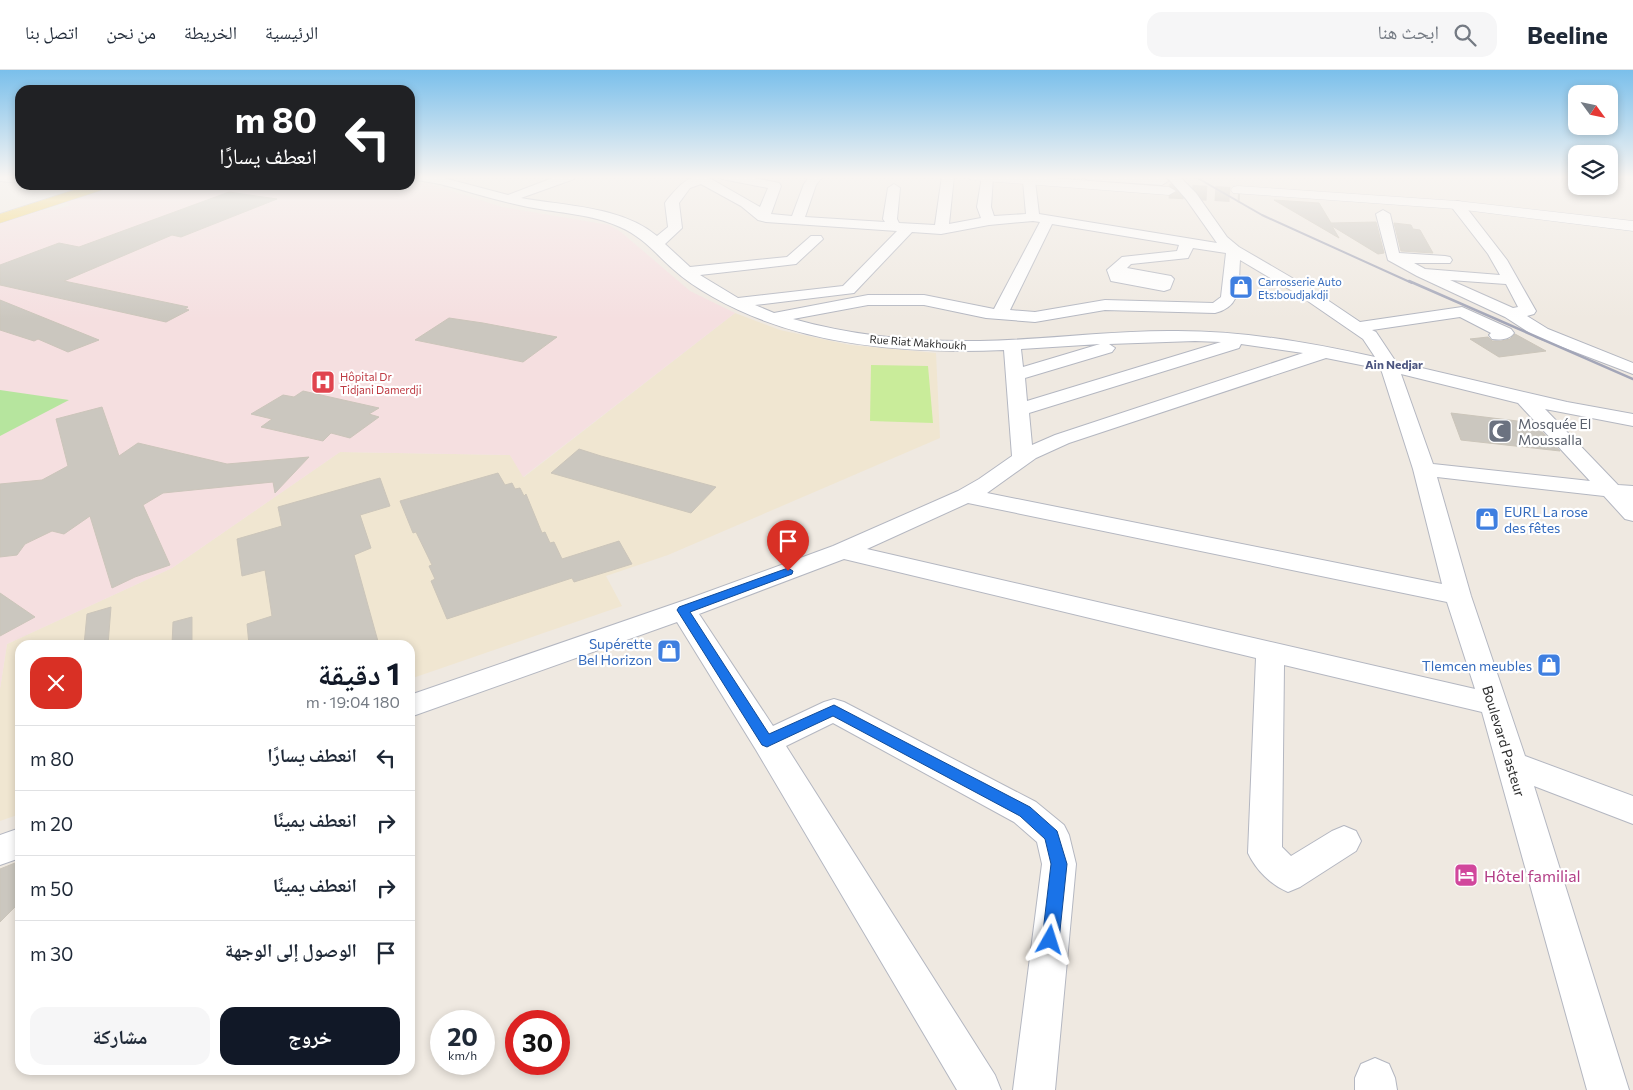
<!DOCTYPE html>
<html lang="ar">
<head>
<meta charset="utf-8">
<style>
  body { margin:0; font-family:Commissioner,"Noto Naskh Arabic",sans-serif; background:#f6f6f7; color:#1f2937; direction:rtl; height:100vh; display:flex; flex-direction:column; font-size:19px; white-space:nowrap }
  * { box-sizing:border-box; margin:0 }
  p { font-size:16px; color:#747a83 }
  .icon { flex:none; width:28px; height:28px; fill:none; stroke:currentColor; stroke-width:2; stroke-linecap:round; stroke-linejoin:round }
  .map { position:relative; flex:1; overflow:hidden; direction:ltr }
  .drawer { position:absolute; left:15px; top:570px; width:400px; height:435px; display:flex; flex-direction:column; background:#fff; border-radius:15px; box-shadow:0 2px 8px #0003; direction:rtl }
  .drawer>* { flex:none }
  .banner { position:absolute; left:15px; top:15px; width:400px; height:105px; border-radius:15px; box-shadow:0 2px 8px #0003; direction:rtl; background:#202124; color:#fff; overflow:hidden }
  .needle { width:32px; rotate:123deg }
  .controls { position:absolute; left:1568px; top:15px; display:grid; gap:10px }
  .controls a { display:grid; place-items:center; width:50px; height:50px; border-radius:10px; background:#fff; box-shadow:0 2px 8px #0003; font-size:25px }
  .speed { position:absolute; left:430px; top:940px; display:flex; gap:10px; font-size:25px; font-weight:700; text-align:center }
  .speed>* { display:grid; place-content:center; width:65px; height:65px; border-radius:50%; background:#fff; box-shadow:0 2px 8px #0003; line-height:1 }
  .speed small { font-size:12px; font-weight:400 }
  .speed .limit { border:8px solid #d22; background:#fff; color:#111 }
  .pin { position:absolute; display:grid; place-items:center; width:42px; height:42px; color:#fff; margin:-51px -21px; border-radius:50% 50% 50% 0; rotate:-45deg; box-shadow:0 0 5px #0007 }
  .pin .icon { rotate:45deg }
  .me { position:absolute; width:55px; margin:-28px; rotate:6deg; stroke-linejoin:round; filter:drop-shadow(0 0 4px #0008) }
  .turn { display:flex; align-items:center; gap:18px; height:105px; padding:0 15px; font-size:22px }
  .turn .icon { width:65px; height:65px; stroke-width:2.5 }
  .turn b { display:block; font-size:35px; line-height:42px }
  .round { display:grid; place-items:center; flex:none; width:52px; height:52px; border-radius:15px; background:#f6f6f7 }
  .summary { display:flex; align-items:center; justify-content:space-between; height:85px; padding:0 15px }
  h1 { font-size:30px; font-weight:700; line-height:38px; color:#111827 }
  .cta { display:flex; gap:10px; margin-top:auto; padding:10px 15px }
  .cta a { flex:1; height:58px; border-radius:15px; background:#111827; color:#fff; font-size:20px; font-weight:700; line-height:58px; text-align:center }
  .cta a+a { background:#f6f6f7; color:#1f2937 }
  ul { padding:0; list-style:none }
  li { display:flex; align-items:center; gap:15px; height:65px; padding:0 15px; border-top:1px solid #e0e1e3 }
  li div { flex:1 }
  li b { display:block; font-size:19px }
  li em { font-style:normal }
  header { display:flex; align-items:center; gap:30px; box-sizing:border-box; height:70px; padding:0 25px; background:#fff; border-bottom:1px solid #e0e1e3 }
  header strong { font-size:24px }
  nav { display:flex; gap:28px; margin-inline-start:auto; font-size:18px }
  .search { width:350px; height:45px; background:#f6f6f7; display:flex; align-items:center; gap:12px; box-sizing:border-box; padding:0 18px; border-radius:15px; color:#747a83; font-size:19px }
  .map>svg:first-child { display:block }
  .education { fill:#f0e6d1 }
  .medical { fill:#f5dfe0 }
  .green { fill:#b6e59e }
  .pitch { fill:#c9ec9a }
  .building { fill:#cbc7bf; stroke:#cbc5ba }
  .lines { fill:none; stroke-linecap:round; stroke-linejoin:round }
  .secondary-tunnel { stroke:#c8c4bd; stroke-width:15; stroke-dasharray:15 8; stroke-linecap:butt }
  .street-casing { stroke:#b4b7c1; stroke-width:2 }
  .secondary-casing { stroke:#b4b7c1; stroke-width:1 }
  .primary-casing { stroke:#c9c9c9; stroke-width:1 }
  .street { fill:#fff; fill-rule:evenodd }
  .secondary { fill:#fff; fill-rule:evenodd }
  .primary { fill:#f2d163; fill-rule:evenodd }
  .rail-far1 { stroke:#a3a6b8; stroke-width:2 }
  .rail { stroke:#a3a6b8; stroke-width:2.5 }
  .route { fill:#1a73e8; stroke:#114b97 }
  .labels { text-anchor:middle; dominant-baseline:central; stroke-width:4.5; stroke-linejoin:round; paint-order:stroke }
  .far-shop-label { font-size:11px; fill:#366cbe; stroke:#fff; text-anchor:start }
  .far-street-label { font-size:11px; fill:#2e2e2e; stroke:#fff }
  .far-health-label { font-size:11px; fill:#be3a42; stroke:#fff; text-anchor:start }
  .far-neighbourhood-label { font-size:12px; font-weight:bold; fill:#4d5680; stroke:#fff }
  .worship-label { font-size:14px; fill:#5b616d; stroke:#fff; text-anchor:start }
  .shop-label { font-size:14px; fill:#366cbe; stroke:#fff; text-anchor:end }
  .street-label { font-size:14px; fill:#2e2e2e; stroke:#fff }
  .near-hotel-label { font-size:16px; fill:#b23c85; stroke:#fff; text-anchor:start }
</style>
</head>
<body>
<header>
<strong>Beeline</strong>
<div class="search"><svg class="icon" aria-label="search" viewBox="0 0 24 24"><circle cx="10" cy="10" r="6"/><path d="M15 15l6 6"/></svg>ابحث هنا</div>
<nav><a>الرئيسية</a><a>الخريطة</a><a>من نحن</a><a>اتصل بنا</a></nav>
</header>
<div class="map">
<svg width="1633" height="1020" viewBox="0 0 1633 1020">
  <rect width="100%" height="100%" fill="#efe9e1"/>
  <path class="education" d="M735,243L780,260L850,275L936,283L940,368L668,485L606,506L622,536L410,609V575H20V744L0,751V619L7,574L172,498L340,382L510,385L524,407Z"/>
  <path class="medical" d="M410,111L430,114L502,137L609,155L621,162L690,221L735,243L523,407L510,385L340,382L172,498L7,574L0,619V153L40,140H54L71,135L64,132L115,115H410Z"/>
  <path class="green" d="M0,320L69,330L0,366Z"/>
  <path class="pitch" d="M871,295L928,296L933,353L870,351Z"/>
  <path class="building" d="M229,122L277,129L181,167L172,165L64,211L188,237L185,239L189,240L166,252L0,215V195L59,173L79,177Z
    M1274,130L1319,133L1331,153L1376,152L1384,183L1378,184L1332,156L1339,168Z
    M1394,153L1411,155L1413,159L1420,160L1433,183L1401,181Z
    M0,230L99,270L68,282L38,269L34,271L0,260Z
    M449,248L483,253L557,267L523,292L415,270Z
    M1515,264L1546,281L1499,287L1470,269L1488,267L1492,271H1501L1510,269Z
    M303,321L379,338L369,344L379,347L350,368L331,363L323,371L261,357L272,349L251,344L283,325L294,327Z
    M102,337L119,386L138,373L227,394L309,387L275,423L273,412L163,423L143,435L170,495L135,507L112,518L90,446L64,464L52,461L25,474L17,485L0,487V414L42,410L68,396L56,349Z
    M1451,343L1534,353L1560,381L1461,370Z
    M579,379L601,386L716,417L691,443L551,403Z
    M498,403L505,415L512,413L515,419L520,418L524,426L526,424L542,463L545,462L550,473L554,472L562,489L619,471L632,494L574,512L572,508L447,549L431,511L435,509L429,496L432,495L416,462L413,463L400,431Z
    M380,408L390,436L360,445L371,478L354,485L379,575H249L247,554L272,546L265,500L242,506L237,469L282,456L278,437Z
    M0,523L35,547L0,566Z
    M111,537L108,575H84L87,544Z
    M192,547V575H172L173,552Z
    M20,791V832L0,852V799Z"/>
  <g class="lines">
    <path class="secondary-tunnel" d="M1169,121L1240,125"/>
    <g class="street-casing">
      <path id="street" d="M0,106H20V113L0,111Z
        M410,106H436L508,125L558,106H576L574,109L521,128C565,136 621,136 657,166L668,157L665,133L667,130C678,117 687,105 706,106L760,137L768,118L722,109L720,106H744L779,113L781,116L771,144L792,146L804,114L810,106H823L816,115L805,147L885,152L883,149L888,118L894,114L900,118L897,149L899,153L935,155L942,106H954L949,154L981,148L977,137L982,106L993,107L991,137L994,146L1026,144L1023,111L1029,107L1035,111L1039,144L1217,173L1186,129L1166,106H1179L1196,123L1227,167L1239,177L1311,219L1360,252L1462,237L1511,259L1514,263C1509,270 1499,270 1492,269L1489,265L1491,263L1460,247L1372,260L1376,262L1396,292L1567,332L1633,344V356L1545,339L1618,415L1633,416V451L1625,449L1604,426L1437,407L1471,526L1525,686L1633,726V754L1534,716L1629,1020H1587L1482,642L1284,595L1282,777L1291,786L1332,761L1344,756L1356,761L1361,771L1356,781L1300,817L1288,822C1271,815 1256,800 1248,783L1256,588L844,489L699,544L773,656L824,632L834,629L844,632L1036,732L1064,755L1069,765L1076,794L1055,1020H1013L1042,794L1037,772L1014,752L833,653L786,676L995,1005L1001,1020H957L756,680L677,552L410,647V625L688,529L833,476L958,421L979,409L1012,386L1004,280C907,284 799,276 713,227C699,219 685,210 673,199C655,183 643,167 620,157C592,144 559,143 528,137C498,131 470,122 440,114C431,112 420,111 411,109ZM701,114L741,136L758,150L766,152L897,161L843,216L738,228L700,205L796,194L823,169L821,166H811L787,187L690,197L665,174L682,158L679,133L690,118ZM1033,151L1040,152L994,239L924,225H868L774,243L755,235L854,223L912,162L941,164L989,155ZM1052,154L1179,175L1177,181L1122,187L1107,200L1111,211L1164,221L1170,219L1174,209L1171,206L1127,198L1131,194L1188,188L1193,178L1226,183L1221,227L1213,233L1105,230L1035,242L1010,240ZM1240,190L1299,225L1363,269L1375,287C1307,272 1239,260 1169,261C1106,261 1043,270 980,271C918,272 853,266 793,249L868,235H924L986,248L1035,252L1105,240L1215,243C1243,236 1238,214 1240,190ZM1195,271L1221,272L1027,331L1025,308L1112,282L1115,278L1109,274ZM1100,274L1023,297L1021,279ZM1241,274L1303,283L1055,365L1032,375L1029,343L1239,278ZM1326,288L1381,299L1413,399L1442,514L987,423L1036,388L1069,373ZM1401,304L1518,333L1590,411L1433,394ZM968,433L1447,532L1475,619L867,479Z
        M1082,106H1163L1168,111L1162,115L1088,110Z
        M61,115H96L99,118C93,125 67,121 61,115Z
        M1457,131L1462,132L1507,190L1536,241L1534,244L1527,246L1548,259L1633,293V304L1536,267L1505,247L1417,206L1388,190L1376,144L1383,140L1390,144L1399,183L1445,186L1450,187L1452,190L1450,193H1414L1425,199L1500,205L1488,184L1450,135ZM1450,210L1506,214L1518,237L1513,238Z
        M20,758V788L0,795V765Z
        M1375,988L1389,994L1395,1008L1397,1020H1355V1008L1361,994Z"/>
    </g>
    <g class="secondary-casing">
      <path id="secondary" d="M965,106H1026L1169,117L1176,121L1169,125L972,110Z
        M1238,116L1457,131L1633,151V161L1457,139L1233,123L1231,120L1233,117Z"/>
    </g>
    <g class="primary-casing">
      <path id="primary" d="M89,115H110L108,118L0,153V144Z"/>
    </g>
    <use href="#street" class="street"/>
    <use href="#secondary" class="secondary"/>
    <use href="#primary" class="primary"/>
    <path class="rail-far1" d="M1194,106L1262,145L1412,213"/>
    <path class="rail" d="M1409,211L1633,309"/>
  </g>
  <linearGradient id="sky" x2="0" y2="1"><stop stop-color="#7abfeb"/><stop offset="0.43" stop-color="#f8f5f2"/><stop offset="1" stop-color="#f8f5f2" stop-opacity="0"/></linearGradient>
  <rect width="1633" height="249" fill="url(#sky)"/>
  <path class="route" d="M788,498L793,501L792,504L690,542L769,664L834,635L1030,737L1057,761L1067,794L1059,870L1056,875L1050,877L1045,875L1042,870L1051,794L1045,769L1020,746L833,646L771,675L767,677L762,675L677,540L679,537Z"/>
  <defs>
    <g id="shop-square" transform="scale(1.25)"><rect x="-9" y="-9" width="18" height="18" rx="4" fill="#3f7fe0" stroke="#fff"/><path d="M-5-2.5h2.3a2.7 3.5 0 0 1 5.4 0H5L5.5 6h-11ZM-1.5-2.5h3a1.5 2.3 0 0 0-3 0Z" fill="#fff"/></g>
    <g id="hospital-square" transform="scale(1.25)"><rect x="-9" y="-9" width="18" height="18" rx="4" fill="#e0444e" stroke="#fff"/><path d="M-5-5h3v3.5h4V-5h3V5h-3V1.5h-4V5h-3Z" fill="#fff"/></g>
    <g id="mosque-square" transform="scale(1.25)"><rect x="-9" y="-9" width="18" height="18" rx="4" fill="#6b7280" stroke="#fff"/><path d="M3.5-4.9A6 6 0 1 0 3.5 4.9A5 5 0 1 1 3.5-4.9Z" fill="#fff"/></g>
    <g id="hotel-square" transform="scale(1.25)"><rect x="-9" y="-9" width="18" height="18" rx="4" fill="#d1479c" stroke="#fff"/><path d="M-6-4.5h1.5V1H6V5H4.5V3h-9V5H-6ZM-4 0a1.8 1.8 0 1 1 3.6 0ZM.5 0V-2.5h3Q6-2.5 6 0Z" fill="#fff"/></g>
  </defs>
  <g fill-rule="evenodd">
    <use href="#shop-square" x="1241" y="217"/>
    <use href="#hospital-square" x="323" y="312"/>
    <use href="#mosque-square" x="1500" y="361"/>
    <use href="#shop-square" x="1487" y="449"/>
    <use href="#shop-square" x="669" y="581"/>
    <use href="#shop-square" x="1549" y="595"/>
    <use href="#hotel-square" x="1466" y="805"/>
  </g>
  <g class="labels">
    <g class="far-shop-label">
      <text x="1258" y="211">Carrosserie Auto<tspan x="1258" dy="13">Ets:boudjakdji</tspan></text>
    </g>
    <g class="far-street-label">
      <text transform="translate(918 272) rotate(4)">Rue Riat Makhoukh</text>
    </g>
    <g class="far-health-label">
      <text x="340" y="306">Hôpital Dr<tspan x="340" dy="13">Tidjani Damerdji</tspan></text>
    </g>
    <g class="far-neighbourhood-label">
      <text x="1394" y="294">Ain Nedjar</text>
    </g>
    <g class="worship-label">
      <text x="1518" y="353">Mosquée El<tspan x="1518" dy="16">Moussalla</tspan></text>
    </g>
    <g class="shop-label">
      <text x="1504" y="441" text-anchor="start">EURL La rose<tspan x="1504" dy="16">des fêtes</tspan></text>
      <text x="652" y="573">Supérette<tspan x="652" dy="16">Bel Horizon</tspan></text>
      <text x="1532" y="595">Tlemcen meubles</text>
    </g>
    <g class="street-label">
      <text transform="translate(1504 671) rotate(73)">Boulevard Pasteur</text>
    </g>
    <g class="near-hotel-label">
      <text x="1484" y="805">Hôtel familial</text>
    </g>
  </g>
</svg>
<div class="controls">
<a><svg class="needle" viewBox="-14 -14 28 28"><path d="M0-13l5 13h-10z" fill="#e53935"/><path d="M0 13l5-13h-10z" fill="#747a83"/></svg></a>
<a><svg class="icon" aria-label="layers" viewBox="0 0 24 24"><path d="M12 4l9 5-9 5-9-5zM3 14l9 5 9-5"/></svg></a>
</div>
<div class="speed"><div>20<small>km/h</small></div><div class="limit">30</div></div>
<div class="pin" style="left:788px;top:501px;background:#d93025"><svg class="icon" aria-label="arrive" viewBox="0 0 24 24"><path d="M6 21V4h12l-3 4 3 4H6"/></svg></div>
<svg class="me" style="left:1050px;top:870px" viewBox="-20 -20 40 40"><path d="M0-17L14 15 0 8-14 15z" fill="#1a73e8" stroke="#fff" stroke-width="4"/></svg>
<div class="banner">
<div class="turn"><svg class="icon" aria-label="left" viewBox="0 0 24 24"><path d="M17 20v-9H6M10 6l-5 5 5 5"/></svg><div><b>80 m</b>انعطف يسارًا</div></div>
</div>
<section class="drawer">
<div class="summary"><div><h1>1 دقيقة</h1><p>180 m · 19:04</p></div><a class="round" style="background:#d93025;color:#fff"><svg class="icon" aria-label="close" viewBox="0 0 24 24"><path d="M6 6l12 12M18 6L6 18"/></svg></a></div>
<ul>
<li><svg class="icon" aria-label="left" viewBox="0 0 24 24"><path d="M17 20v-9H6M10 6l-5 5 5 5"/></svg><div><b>انعطف يسارًا</b></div><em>80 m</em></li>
<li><svg class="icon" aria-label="right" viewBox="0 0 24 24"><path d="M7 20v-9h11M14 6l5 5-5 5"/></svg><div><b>انعطف يمينًا</b></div><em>20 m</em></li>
<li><svg class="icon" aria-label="right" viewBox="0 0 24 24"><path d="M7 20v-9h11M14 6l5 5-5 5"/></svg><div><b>انعطف يمينًا</b></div><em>50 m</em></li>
<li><svg class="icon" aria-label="arrive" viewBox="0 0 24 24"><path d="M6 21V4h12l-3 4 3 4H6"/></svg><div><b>الوصول إلى الوجهة</b></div><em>30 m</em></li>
</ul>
<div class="cta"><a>خروج</a><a>مشاركة</a></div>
</section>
</div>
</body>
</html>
